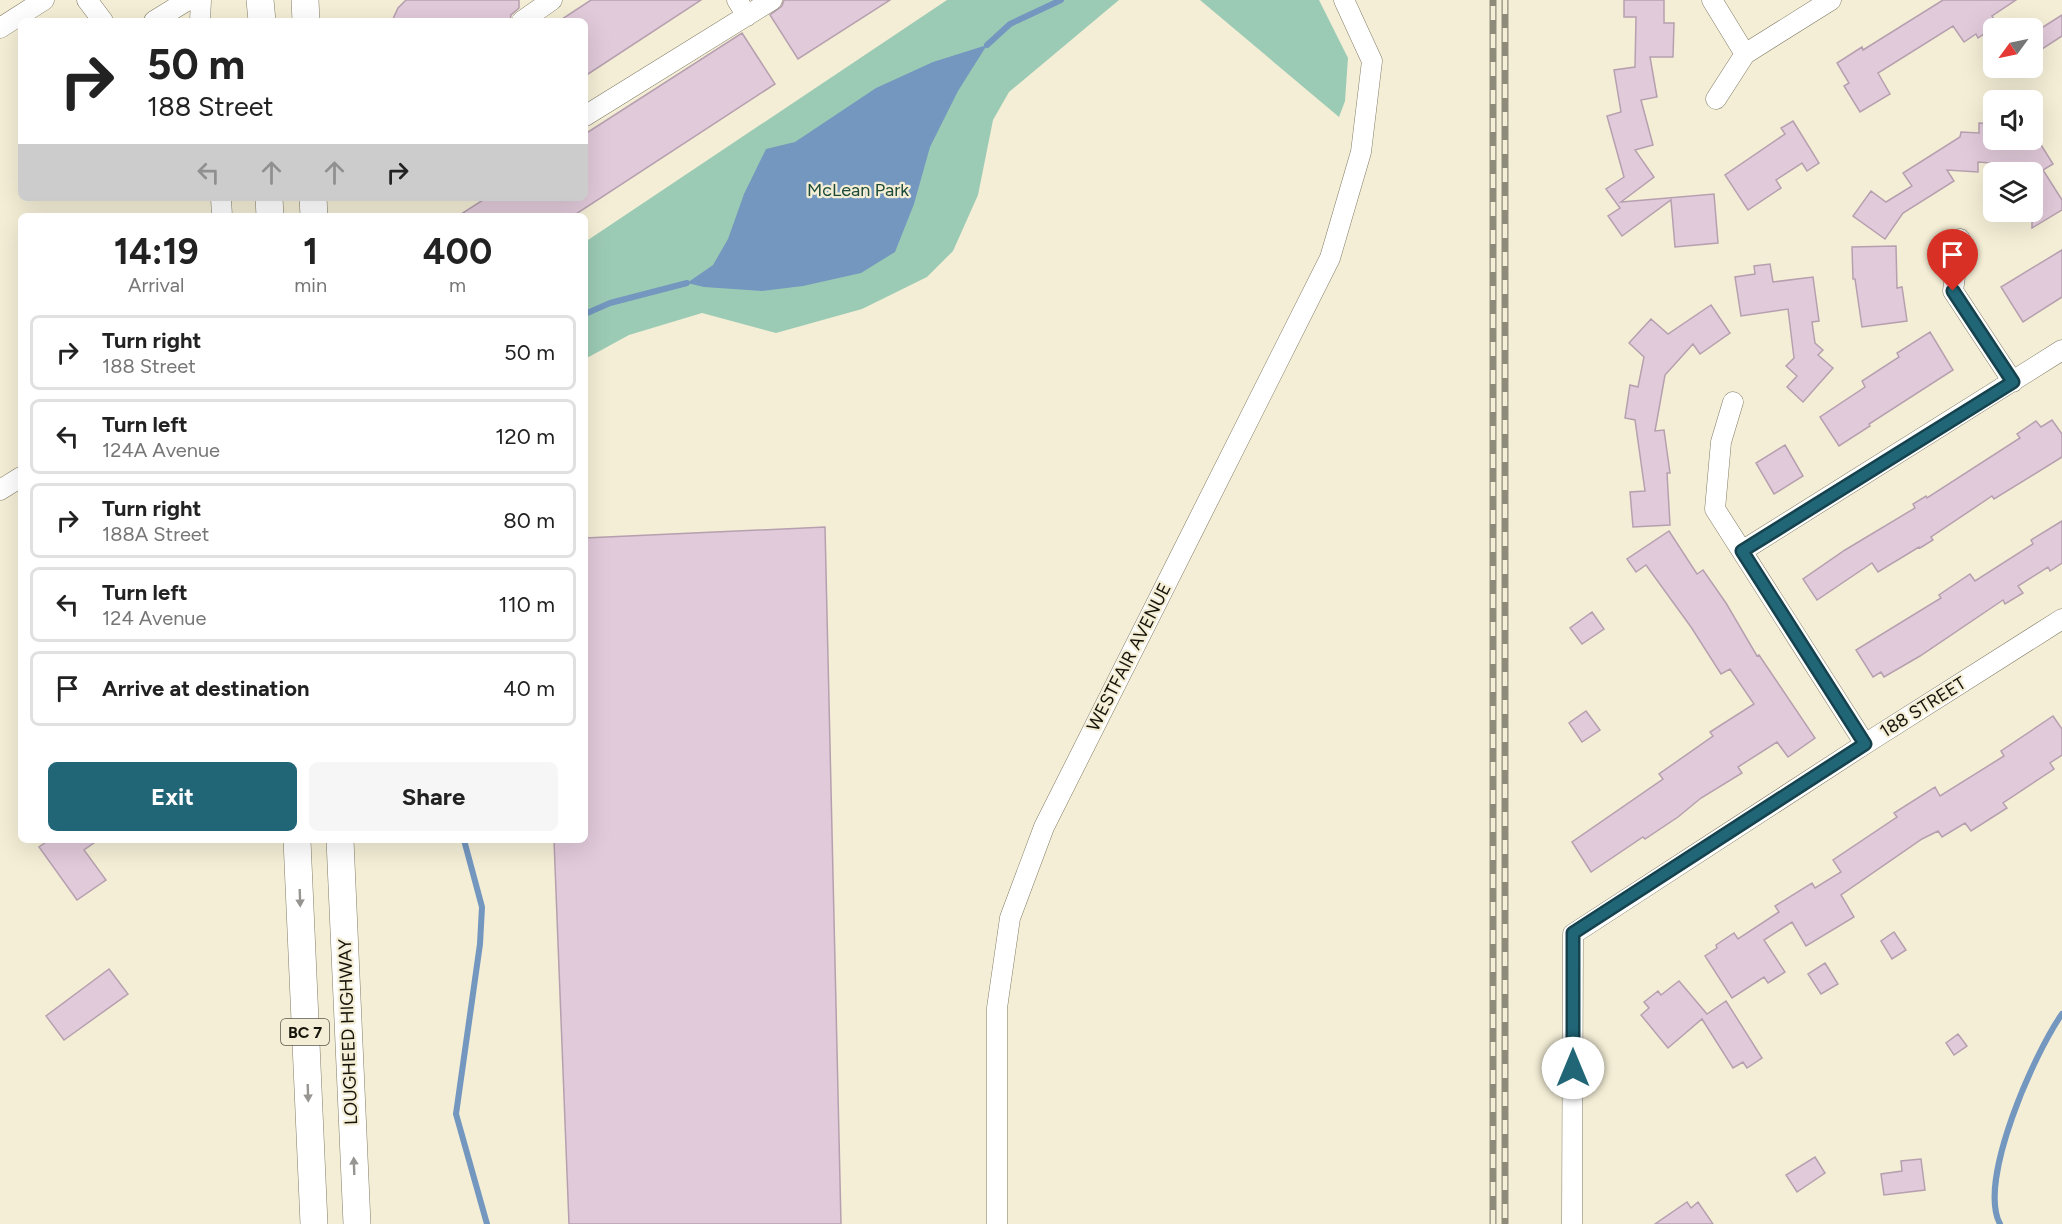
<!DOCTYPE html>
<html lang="en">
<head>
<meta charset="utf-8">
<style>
  body { margin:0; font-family:Figtree,sans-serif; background:#f6f6f6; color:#222; height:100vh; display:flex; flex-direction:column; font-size:22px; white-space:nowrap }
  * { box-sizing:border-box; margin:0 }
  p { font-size:20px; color:#767676 }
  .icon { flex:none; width:33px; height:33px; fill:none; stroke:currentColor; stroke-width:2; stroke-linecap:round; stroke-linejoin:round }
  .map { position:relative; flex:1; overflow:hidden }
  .details { position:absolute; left:18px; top:213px; width:570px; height:630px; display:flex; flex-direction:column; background:#fff; border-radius:9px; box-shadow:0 6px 24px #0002 }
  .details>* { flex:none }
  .hud { position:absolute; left:18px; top:18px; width:570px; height:183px; border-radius:9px; box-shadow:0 6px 24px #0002; background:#fff; color:#222; overflow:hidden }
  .needle { width:39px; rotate:237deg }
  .controls { position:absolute; left:1983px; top:18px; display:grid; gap:12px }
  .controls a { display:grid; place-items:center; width:60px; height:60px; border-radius:9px; background:#fff; box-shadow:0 6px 24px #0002; font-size:30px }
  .pin { position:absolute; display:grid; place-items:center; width:51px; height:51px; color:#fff; margin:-62px -26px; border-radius:50% 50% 50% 0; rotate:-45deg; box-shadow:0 0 6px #0007 }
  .pin .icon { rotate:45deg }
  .me { position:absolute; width:66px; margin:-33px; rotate:0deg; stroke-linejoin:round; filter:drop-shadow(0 0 4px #0008) }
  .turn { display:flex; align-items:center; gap:21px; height:126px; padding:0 30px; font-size:27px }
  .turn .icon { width:78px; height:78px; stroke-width:2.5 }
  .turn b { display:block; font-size:42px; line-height:51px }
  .lanes { display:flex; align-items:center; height:57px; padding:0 30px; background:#0003; justify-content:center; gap:30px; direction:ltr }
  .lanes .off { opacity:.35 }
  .eta { display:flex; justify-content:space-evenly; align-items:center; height:102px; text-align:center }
  .eta b { font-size:36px; font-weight:700; line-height:42px }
  .button { display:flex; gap:12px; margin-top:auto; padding:12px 30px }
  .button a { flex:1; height:69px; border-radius:9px; background:#206676; color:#fff; font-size:24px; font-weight:700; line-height:69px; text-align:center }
  .button a+a { background:#f6f6f6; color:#222 }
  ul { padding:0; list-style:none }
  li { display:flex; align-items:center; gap:18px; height:75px; margin:0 12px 9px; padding:0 18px; border:3px solid #e0e0e0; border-radius:9px }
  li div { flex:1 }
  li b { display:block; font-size:22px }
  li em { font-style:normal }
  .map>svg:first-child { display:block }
  .green { fill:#9ccbb5 }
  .water { fill:#7397bf }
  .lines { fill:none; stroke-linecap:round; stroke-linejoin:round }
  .stream { stroke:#7397bf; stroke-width:6 }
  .building { fill:#e1cada; stroke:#b6a0af; stroke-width:1.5 }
  .minor-casing { stroke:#817c66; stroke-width:21 }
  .highway-casing { stroke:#817c66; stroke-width:28 }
  .minor { stroke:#fff; stroke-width:20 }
  .highway { stroke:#fff; stroke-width:27 }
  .rail-casing { stroke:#8f8b7a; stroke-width:7 }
  .rail { stroke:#f4eed6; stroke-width:4.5; stroke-dasharray:14; stroke-linecap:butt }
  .oneway { fill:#969591 }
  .route-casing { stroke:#15424d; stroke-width:15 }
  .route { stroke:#206676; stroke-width:10 }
  .labels { text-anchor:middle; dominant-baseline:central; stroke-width:4.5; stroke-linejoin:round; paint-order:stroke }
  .shield { fill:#f4eed6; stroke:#585547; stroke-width:1.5 }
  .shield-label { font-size:16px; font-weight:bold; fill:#15130a }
  .park-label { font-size:18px; fill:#1b4b38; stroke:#f4eed6 }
  .street-label { font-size:18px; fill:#15130a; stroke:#f4eed6 }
</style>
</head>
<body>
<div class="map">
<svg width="2062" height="1224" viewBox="0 0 2062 1224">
  <rect width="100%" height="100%" fill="#f4eed6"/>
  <path class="green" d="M947,0H1119L1009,92L993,120L978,195L953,251L927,277L862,309L776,333L702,313L629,335L585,359V242Z
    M1200,0H1319L1348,58L1345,101L1339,117Z"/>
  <path class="water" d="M987,45L958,91L930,147L914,204L895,252L861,273L803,286L762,291L704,287L687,283L713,265L728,239L744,194L766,149L795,142L876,88L933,62Z"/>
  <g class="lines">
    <path class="stream" d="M987,45L1010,24L1061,0
      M585,314L610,303L687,283
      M464,840L482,907L480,944L456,1114L487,1224
      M2000,1224C1977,1181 2035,1052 2062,1014"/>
  </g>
  <path class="building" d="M406,0H519V8L511,15L510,21H392L398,8Z
    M591,0H701L585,76V21H559Z
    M784,0H890L798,59L770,15L782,6Z
    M1624,0H1664V23H1674L1673,57H1650L1657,97L1641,100L1653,145L1635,150L1654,177L1621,202L1714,194L1718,243L1675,247L1671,200L1622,236L1608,216L1620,208L1606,189L1624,177L1607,116L1621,112L1614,70L1635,67L1636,17H1624Z
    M1943,0H2016L1992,16L1998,25L1978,38L1976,34L1964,42L1953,26L1878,73L1890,94L1860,112L1844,86L1849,83L1837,63L1862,47L1863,50Z
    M2062,15V36L2039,51L2032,40V34Z
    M742,33L775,84L573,216H458L486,198H585V134Z
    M1793,121L1819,163L1807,171L1802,163L1776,180L1781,188L1748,210L1725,175L1785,134L1781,128Z
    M1979,123L1994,124V140H2038L2053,164L2043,170L2062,200V210L2032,228V172H2011L2005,164L1978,162V172L1947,170L1954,181L1903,213L1885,239L1853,216L1871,191L1886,202L1912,186L1903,173L1960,137L1961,132L1979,133Z
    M1896,246L1897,288L1902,287L1907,321L1862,327L1855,279H1853L1852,247Z
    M2062,250V297L2023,322L2001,287Z
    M1770,264L1773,282L1813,277L1819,321L1812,322L1815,343L1823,350L1818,355L1833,368L1803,402L1787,387L1797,376L1786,366L1794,358L1788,309L1741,316L1735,277L1755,274L1754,266Z
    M1711,305L1730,333L1700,354L1693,344L1665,375L1655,431L1664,430L1670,473H1667L1670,525L1633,527L1630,492L1645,491L1635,420L1625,418L1630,385L1638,387L1644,357L1629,343L1651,319L1668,334Z
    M1930,332L1953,370L1869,424L1870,426L1839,446L1820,417L1865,387L1862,381L1899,357L1897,353Z
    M2052,420L2062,434V457L1994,499L1992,496L1931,537L1933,540L1920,548L1919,547L1878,572L1872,563L1817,600L1803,579L1845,550L1915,508L1913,504L1926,496L1927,498L2020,438L2017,434L2036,421L2041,427Z
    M1785,445L1803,476L1774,494L1756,463Z
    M2062,521V563L2050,571L2048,567L2018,586L2023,593L2005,604L2003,600L1920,656L1884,677L1881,672L1873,677L1856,650L1941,598L1939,595L1970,574L1975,581L2033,544L2031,540Z
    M825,527L841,1224H569L554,840H585V538Z
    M1669,531L1697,574L1703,570L1726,603L1757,656L1759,655L1815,738L1788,757L1777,742L1738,767L1742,773L1701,798L1678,817L1645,839L1643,837L1591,872L1572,842L1663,779L1659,774L1713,736L1710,732L1754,704L1730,669L1721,674L1691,627L1646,565L1636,572L1627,559Z
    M1592,612L1604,629L1582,644L1570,628Z
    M1586,711L1600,730L1582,742L1569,723Z
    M2053,716L2062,729V755L2050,763L2054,769L2003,803L2007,808L1971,831L1965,823L1942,837L1938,831L1922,839L1841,895L1854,917L1806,946L1792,922L1764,940L1785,972L1768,983L1764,977L1732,998L1705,956L1717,948L1716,945L1734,933L1738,939L1779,912L1775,906L1812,883L1815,888L1841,872L1833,860L1897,817L1894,813L1935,787L1940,796L2004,756L2001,751Z
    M49,840H98L84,850L106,880L77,900L39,847Z
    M1894,932L1906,950L1892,959L1881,941Z
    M1825,963L1838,984L1821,994L1808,974Z
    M109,969L128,994L64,1040L46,1016Z
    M1679,981L1707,1014L1726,1001L1762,1058L1747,1068L1743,1062L1733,1068L1702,1019L1668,1048L1641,1015L1649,1008L1644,1002L1658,991L1661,995Z
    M1958,1034L1967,1046L1954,1055L1946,1043Z
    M1815,1157L1825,1173L1797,1192L1786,1175Z
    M1921,1159L1925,1190L1884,1195L1881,1174L1902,1171L1901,1161Z
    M1687,1202L1691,1208L1698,1202L1713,1224H1655Z"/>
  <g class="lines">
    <g class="minor-casing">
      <path id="minor" d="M87,0L103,21
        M737,0L747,16
        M1712,0L1745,54L1716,99
        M154,21L188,0
        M200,21L201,0
        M522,21L552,0
        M0,28L44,0
        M1745,54L1831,0
        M585,116L772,0
        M221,198L222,216
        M1960,239L1953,291L2013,382
        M1733,402L1721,442L1715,509L1865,744
        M0,490L21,477
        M1742,551L2062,350
        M997,1224V1008L1010,918L1044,827L1330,258L1361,152L1372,61L1344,0
        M1572,1224L1573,934L1865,744L2062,619"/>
    </g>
    <g class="highway-casing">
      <path id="highway" d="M260,0L262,21
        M305,0L306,21
        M269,198L270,216
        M313,198L314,216
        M297,840L314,1224
        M340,840L357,1224"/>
    </g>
    <use href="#minor" class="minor"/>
    <use href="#highway" class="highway"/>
    <g class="rail-casing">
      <path id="rail" d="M1505,0V1224
        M1493,1224V0"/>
    </g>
    <use href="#rail" class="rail"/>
  </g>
  <defs><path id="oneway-solid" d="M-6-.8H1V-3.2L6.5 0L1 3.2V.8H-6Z" transform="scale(1.5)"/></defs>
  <g class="oneway">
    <use href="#oneway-solid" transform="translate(300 898) rotate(88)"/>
    <use href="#oneway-solid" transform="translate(308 1093) rotate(88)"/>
    <use href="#oneway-solid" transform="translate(354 1166) rotate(-92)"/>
  </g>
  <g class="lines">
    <g class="route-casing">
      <path id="route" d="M1573,1068V933L1865,744L1742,551L2013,382L1953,291"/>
    </g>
    <use href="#route" class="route"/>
  </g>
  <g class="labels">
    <rect class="shield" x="281" y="1019" width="48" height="26" rx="4.5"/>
    <g class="shield-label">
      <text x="305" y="1032">BC 7</text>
    </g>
    <g class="park-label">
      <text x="858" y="190">McLean Park</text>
    </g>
    <g class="street-label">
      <text transform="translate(1129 657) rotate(-63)">WESTFAIR AVENUE</text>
      <text transform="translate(1923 707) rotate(-32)">188 STREET</text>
      <text transform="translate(348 1032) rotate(-92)">LOUGHEED HIGHWAY</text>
    </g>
  </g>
</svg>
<div class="controls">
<a><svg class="needle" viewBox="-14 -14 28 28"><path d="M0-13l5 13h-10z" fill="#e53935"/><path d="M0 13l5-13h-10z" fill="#767676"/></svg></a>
<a><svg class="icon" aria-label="sound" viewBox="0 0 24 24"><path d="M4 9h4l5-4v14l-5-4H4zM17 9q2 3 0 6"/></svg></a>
<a><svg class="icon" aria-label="layers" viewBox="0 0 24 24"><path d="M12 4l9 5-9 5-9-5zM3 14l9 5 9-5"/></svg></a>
</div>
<div class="pin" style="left:1953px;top:291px;background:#d93025"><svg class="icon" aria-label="arrive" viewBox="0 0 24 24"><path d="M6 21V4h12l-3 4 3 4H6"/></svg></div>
<svg class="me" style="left:1573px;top:1068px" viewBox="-20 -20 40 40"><circle r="19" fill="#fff"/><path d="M0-13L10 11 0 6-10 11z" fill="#206676"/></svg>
<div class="hud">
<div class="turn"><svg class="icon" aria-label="right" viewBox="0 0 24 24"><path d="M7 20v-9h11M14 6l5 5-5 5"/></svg><div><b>50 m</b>188 Street</div></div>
<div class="lanes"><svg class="icon off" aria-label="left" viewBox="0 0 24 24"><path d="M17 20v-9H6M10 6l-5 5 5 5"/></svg><svg class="icon off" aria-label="ahead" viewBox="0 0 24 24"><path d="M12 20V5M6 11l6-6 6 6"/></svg><svg class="icon off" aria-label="ahead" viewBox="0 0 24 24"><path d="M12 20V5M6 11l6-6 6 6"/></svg><svg class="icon" aria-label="right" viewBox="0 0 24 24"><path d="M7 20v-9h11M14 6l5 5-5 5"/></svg></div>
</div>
<section class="details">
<div class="eta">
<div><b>14:19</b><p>Arrival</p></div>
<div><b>1</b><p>min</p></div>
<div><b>400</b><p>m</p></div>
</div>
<ul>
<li><svg class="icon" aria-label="right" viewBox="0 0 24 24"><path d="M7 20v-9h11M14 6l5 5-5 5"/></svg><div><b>Turn right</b><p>188 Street</p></div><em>50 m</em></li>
<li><svg class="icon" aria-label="left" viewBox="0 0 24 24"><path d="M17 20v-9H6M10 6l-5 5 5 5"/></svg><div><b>Turn left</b><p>124A Avenue</p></div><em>120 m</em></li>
<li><svg class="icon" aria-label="right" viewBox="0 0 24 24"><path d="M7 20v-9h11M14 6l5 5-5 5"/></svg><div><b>Turn right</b><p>188A Street</p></div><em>80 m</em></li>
<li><svg class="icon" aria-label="left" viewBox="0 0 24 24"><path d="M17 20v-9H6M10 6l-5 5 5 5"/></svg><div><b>Turn left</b><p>124 Avenue</p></div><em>110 m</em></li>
<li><svg class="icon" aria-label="arrive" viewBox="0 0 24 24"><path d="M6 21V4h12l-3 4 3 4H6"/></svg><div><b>Arrive at destination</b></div><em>40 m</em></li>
</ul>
<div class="button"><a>Exit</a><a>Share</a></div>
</section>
</div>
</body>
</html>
